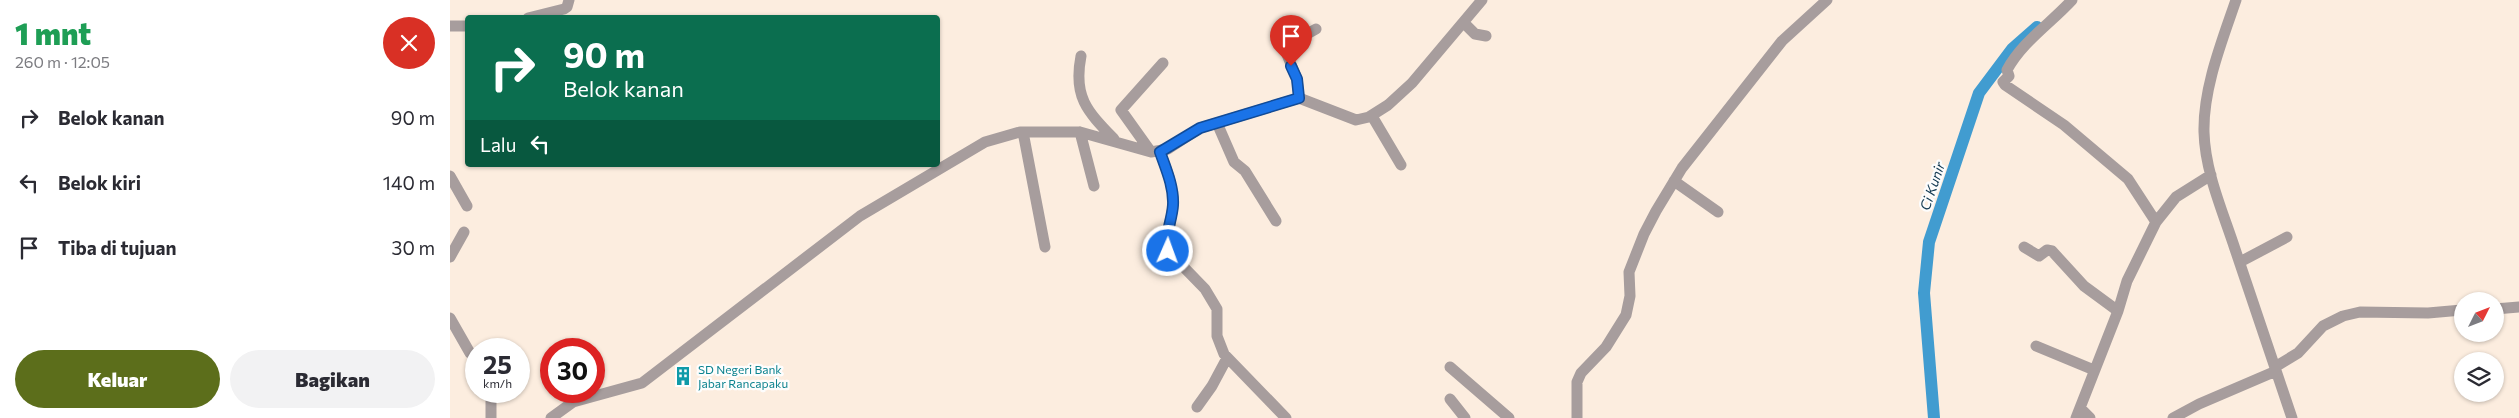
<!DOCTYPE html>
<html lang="id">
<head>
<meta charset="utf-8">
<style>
  body { margin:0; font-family:Commissioner,sans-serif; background:#f2f2f3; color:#2b2b33; height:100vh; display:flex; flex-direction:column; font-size:19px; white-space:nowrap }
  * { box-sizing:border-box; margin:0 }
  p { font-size:16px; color:#7c7c81 }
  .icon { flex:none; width:28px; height:28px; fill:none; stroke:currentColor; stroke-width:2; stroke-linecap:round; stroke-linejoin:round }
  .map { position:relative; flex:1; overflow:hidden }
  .details { display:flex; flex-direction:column; background:#fff; width:450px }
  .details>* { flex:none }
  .banner { position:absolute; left:15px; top:15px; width:475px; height:152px; border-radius:5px; box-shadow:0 1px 4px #0004; background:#0b6e4f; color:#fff; overflow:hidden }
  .needle { width:32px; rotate:48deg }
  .buttons { position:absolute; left:2004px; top:292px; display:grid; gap:10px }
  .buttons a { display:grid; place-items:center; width:50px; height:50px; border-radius:50%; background:#fff; box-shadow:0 1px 4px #0004; font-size:25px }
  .speed { position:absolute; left:15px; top:338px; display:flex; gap:10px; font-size:25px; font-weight:700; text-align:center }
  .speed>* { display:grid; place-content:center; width:65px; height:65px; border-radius:50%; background:#fff; box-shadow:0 1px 4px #0004; line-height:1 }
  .speed small { font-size:12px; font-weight:400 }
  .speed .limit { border:8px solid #d22; background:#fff; color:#111 }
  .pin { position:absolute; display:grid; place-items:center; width:42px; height:42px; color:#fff; margin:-51px -21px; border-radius:50% 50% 50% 0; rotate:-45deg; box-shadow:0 0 5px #0007 }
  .pin .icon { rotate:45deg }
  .me { position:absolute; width:55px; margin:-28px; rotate:2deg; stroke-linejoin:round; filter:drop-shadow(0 0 4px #0008) }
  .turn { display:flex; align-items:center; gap:18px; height:105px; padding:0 15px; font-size:22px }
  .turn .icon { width:65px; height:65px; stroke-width:2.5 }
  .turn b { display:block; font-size:35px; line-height:42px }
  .then { display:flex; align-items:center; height:48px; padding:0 15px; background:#0003; gap:10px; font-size:19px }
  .round { display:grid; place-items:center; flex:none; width:52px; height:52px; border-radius:26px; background:#f2f2f3 }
  .summary { display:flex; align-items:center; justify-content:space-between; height:85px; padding:0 15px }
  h1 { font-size:30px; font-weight:800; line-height:38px; color:#1e9e55 }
  .button { display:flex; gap:10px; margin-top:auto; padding:10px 15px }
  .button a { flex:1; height:58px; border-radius:30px; background:#5c6e1b; color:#fff; font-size:20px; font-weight:800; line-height:58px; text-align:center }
  .button a+a { background:#f2f2f3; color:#2b2b33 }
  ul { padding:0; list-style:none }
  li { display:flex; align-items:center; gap:15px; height:65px; padding:0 15px }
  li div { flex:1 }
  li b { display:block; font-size:19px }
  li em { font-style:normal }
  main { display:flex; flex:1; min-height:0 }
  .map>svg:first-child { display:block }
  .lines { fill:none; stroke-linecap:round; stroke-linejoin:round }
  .river { stroke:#419cd0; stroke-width:12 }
  .minor { stroke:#a79d9d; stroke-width:11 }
  .route-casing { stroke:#114b97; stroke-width:12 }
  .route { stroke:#1a73e8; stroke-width:9 }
  .labels { text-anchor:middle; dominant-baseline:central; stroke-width:4.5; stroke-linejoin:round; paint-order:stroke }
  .culture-label { font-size:12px; fill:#0d838f; stroke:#fdfdfd; text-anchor:start }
  .water-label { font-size:14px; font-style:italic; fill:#143a51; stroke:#fdfdfd }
</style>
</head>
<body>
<main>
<section class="details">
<div class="summary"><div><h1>1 mnt</h1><p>260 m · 12:05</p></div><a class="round" style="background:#d93025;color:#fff"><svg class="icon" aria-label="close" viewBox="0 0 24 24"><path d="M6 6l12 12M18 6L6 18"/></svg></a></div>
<ul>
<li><svg class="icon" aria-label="right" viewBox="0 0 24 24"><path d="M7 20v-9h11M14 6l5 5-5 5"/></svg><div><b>Belok kanan</b></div><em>90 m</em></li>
<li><svg class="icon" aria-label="left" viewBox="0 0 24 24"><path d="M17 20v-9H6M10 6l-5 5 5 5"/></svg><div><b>Belok kiri</b></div><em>140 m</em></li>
<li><svg class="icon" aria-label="arrive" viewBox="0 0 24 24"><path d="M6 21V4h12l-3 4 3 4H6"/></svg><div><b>Tiba di tujuan</b></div><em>30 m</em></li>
</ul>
<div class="button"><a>Keluar</a><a>Bagikan</a></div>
</section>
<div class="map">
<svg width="2069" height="418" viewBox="0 0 2069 418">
  <rect width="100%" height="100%" fill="#fceddf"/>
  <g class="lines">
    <path class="river" d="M1484,418L1474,293L1479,242L1529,93L1562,49L1587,27"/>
    <path class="minor" d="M1622,0C1601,23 1572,42 1557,70L1559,76L1553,82L1555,85L1614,125L1678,179L1706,222
      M1786,0C1772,41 1753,88 1754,132C1755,172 1773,212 1785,249C1804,305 1823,362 1842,418
      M78,18L114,9L117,7L119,0
      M1015,24L1025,34L1036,36
      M0,26H18
      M631,56C623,97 637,111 664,139
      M849,98L847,79L834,47L866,29
      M922,116L951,165
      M767,123L784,162L795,171L826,221
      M573,132L595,247
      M630,132L644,186
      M701,152L671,110L713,63
      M710,152C716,168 724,187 723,205C722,221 714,236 718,251L755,289L767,309V336L774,354L836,418
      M0,176L17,206
      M1224,181L1268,212
      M1574,247L1589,256L1597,250L1602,251L1634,286L1668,311
      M0,257L14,232
      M1790,262L1837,237
      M2045,309L2069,307
      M0,318L20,353L26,358
      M1586,346L1644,370
      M1000,367L1059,418
      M1825,367L1848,353L1873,326L1893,316L1910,312L1978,313L2012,310
      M1000,399L1015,418
      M747,407L762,386L777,358
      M1630,408L1640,418
      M41,418V391
      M101,418L123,402L192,383L410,216L535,142L570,132H630L701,152L718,149L750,128L849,98L906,120L919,117L938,105L962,83L1032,0
      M1127,418V382L1131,373L1156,347L1176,315L1180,296L1179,272L1194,234L1206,211L1232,168L1332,41L1377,0
      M1626,418L1668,311L1677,281L1706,222L1726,197L1761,175
      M1723,418L1749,404L1826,371"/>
  </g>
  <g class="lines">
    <g class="route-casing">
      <path id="route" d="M718,251C714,236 722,221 723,205C724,187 716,169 710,152L750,128L849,98L847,79L841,66"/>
    </g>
    <use href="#route" class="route"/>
  </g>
  <defs>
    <g id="building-bare" transform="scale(1.5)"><path d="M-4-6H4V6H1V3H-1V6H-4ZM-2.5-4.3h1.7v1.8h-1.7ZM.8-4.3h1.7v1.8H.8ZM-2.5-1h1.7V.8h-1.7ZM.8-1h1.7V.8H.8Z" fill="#0f9aa8" stroke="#fdfdfd" stroke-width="2.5" paint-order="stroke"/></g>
  </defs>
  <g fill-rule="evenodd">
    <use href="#building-bare" x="233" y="376"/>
  </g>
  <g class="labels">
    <g class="culture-label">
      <text x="248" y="369">SD Negeri Bank<tspan x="248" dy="14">Jabar Rancapaku</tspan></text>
    </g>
    <g class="water-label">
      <text transform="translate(1482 186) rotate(-71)">Ci Kunir</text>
    </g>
  </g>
</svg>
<div class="buttons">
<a><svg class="needle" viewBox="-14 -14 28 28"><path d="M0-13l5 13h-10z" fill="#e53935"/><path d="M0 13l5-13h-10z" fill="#7c7c81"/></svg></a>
<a><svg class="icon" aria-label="layers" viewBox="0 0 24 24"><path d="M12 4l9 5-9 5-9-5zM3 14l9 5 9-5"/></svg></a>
</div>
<div class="speed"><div>25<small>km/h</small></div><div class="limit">30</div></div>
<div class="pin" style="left:841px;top:66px;background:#d93025"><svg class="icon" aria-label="arrive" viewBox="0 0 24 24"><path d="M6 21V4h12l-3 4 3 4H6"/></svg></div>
<svg class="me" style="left:718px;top:251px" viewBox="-20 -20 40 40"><circle r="17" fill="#1a73e8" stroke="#fff" stroke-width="3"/><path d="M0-11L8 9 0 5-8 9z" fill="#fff"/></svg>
<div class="banner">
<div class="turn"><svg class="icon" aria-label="right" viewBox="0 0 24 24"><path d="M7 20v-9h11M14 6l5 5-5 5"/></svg><div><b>90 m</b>Belok kanan</div></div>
<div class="then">Lalu<svg class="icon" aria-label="left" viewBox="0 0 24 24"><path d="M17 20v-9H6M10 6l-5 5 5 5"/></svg></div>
</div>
</div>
</main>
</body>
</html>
